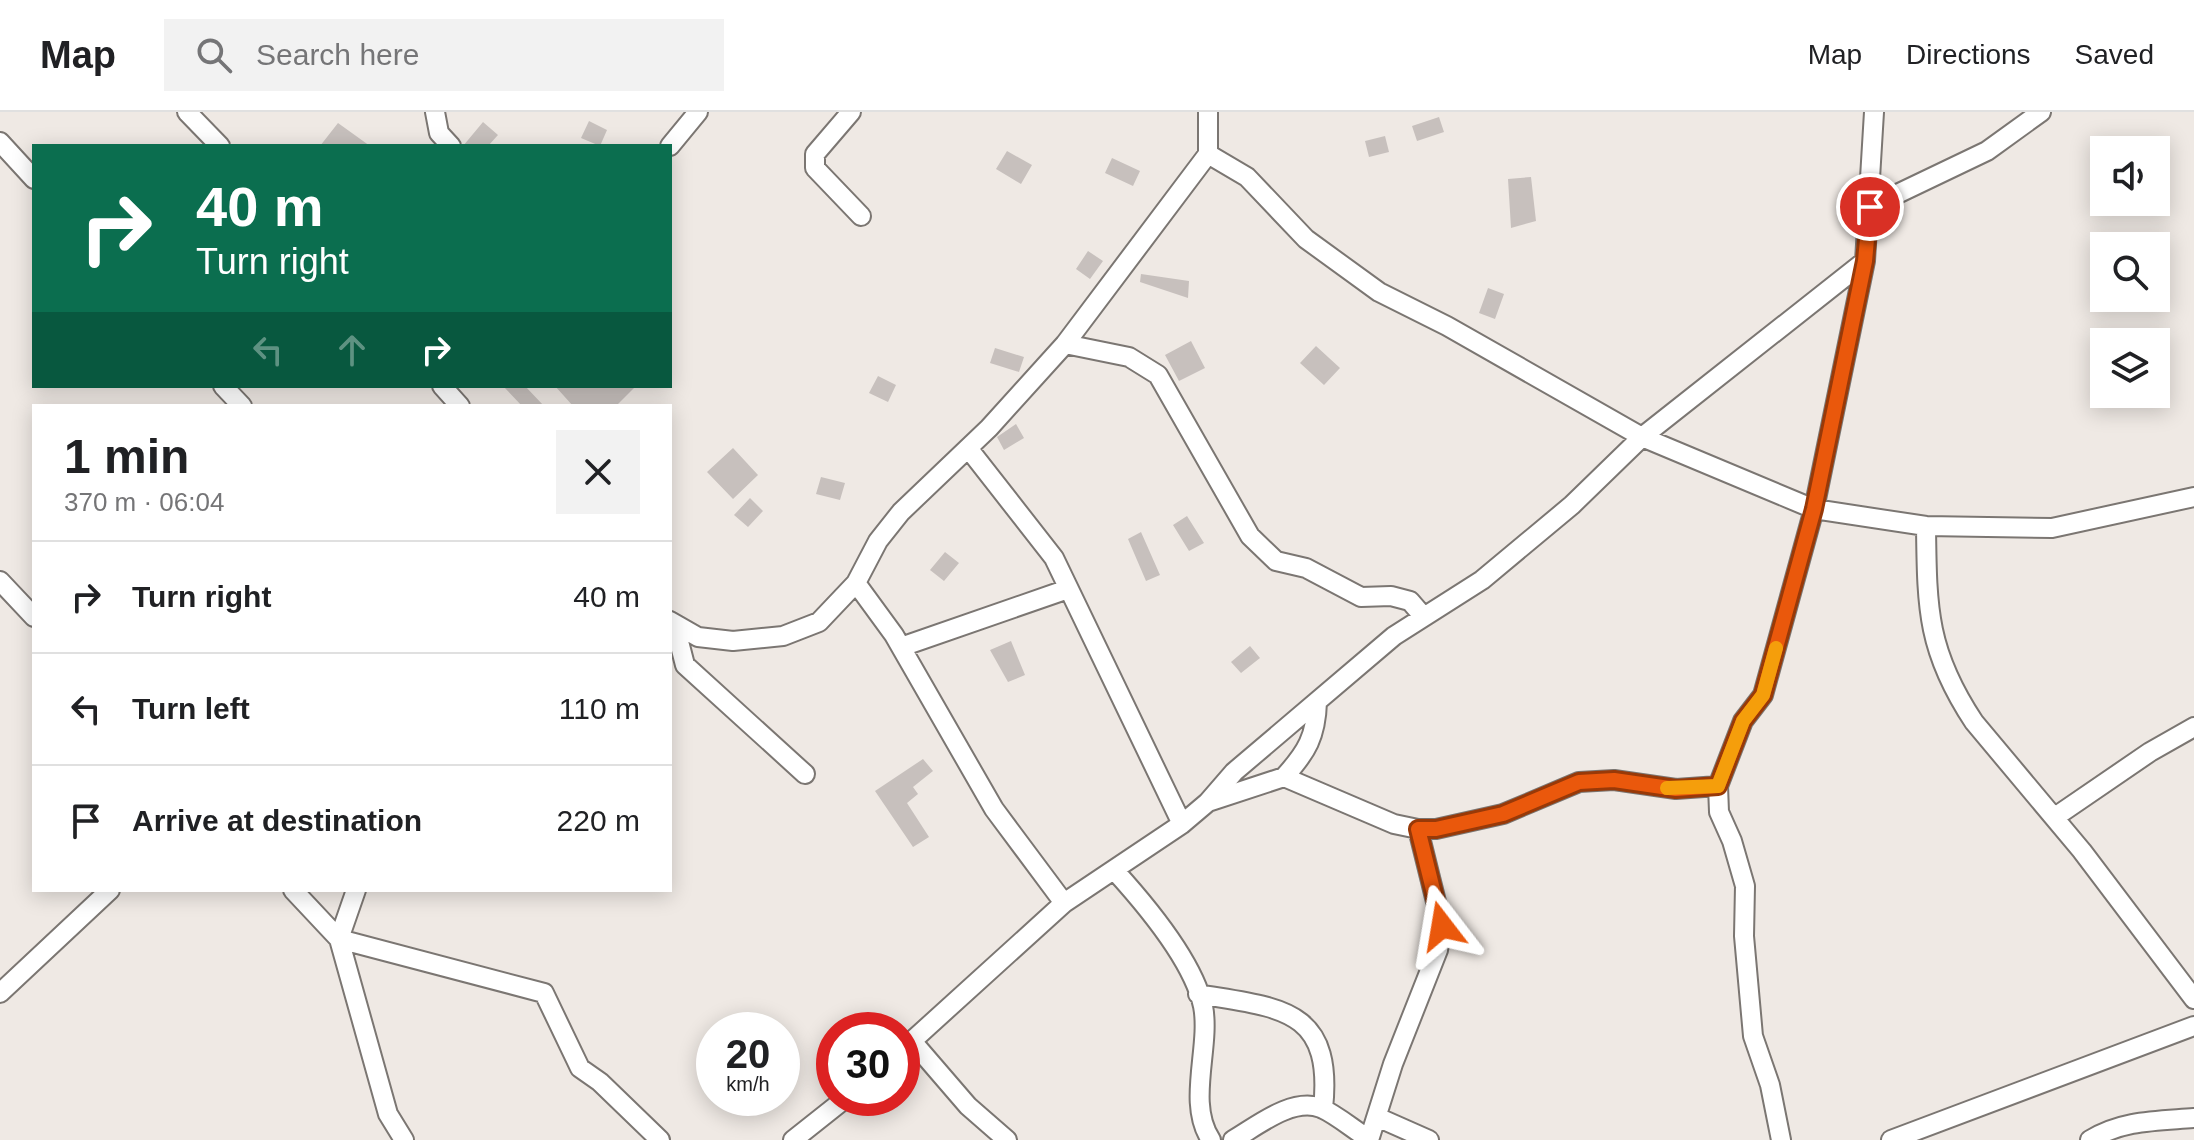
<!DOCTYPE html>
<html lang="en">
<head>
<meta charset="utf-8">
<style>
  body { margin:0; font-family:Helvetica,sans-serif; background:#f2f2f2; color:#202124; height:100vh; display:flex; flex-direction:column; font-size:30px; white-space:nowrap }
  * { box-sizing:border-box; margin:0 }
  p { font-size:26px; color:#757577 }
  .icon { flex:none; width:44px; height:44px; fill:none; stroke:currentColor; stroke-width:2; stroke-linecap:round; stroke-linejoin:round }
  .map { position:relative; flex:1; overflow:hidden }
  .drawer { position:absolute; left:32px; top:292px; width:640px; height:488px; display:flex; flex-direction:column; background:#fff; border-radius:0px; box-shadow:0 4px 20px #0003 }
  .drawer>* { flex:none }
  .banner { position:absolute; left:32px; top:32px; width:640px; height:244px; border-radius:0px; box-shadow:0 4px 20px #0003; background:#0b6e4f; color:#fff; overflow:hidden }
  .fabs { position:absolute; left:2090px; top:24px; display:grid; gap:16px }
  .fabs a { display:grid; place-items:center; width:80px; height:80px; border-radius:0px; background:#fff; box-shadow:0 4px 20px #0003; font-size:40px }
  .speed { position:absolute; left:696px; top:900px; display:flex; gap:16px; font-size:40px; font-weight:700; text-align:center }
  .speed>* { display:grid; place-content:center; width:104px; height:104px; border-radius:50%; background:#fff; box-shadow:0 4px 20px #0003; line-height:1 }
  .speed small { font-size:20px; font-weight:400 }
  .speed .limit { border:12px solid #d22; background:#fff; color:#111 }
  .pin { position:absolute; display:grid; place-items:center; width:68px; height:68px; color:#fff; margin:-34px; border:4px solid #fff; border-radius:50%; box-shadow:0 2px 8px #0007 }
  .me { position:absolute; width:88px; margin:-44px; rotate:346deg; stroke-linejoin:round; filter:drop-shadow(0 0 6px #0008) }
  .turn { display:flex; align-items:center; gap:28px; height:168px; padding:0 32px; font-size:36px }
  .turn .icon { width:104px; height:104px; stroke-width:2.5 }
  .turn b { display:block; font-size:56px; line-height:68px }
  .lanes { display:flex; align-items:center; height:76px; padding:0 32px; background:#0003; justify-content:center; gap:40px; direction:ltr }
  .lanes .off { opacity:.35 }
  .round { display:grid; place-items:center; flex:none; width:84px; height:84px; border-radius:0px; background:#f2f2f2 }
  .headline { display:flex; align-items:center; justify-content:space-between; height:136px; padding:0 32px }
  h1 { font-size:48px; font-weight:600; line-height:60px }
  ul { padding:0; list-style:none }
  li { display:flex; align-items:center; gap:24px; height:112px; padding:0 32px; border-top:2px solid #e0e0e0 }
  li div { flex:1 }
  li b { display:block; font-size:30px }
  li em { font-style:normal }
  header { display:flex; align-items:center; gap:48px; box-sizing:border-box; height:112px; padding:0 40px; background:#fff; border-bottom:2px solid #e0e0e0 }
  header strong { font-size:38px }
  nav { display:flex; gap:44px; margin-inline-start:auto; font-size:28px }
  .search { width:560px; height:72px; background:#f2f2f2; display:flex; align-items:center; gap:20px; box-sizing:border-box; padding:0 28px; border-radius:0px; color:#757577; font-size:30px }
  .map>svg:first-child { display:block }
  .building { fill:#c7c0bd }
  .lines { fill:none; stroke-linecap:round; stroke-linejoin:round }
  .minor-casing { stroke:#7b7672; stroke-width:22 }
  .minor { stroke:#fff; stroke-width:18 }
  .route-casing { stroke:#983908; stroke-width:20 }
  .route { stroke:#ea580c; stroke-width:14 }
  .slow { stroke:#f59e0b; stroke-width:14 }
</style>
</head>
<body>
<header>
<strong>Map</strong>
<div class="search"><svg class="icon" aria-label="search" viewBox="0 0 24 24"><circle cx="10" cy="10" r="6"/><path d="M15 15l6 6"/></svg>Search here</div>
<nav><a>Map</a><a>Directions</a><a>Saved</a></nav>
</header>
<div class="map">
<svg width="2194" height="1028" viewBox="0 0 2194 1028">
  <rect width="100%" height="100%" fill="#efe9e4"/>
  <path class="building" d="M1439,5L1444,20L1417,29L1412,14Z
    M589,9L607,18L600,34L581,26Z
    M483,10L498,23L488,34H463Z
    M338,11L370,34H320Z
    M1385,24L1389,40L1369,45L1365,29Z
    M1007,39L1032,53L1021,72L996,57Z
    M1112,46L1140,59L1133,74L1105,61Z
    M1531,65L1536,109L1511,116L1508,67Z
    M1088,139L1103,149L1090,167L1076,157Z
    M1141,162L1189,169L1188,186L1140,170Z
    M1488,176L1504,182L1495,207L1479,201Z
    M1191,229L1205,256L1179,269L1165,243Z
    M1316,234L1340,256L1324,273L1300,251Z
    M995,236L1024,245L1019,260L990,251Z
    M878,264L896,273L888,290L869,281Z
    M503,274H525L544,294H522Z
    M555,274H636L616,294H573Z
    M1016,312L1024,326L1004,338L997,325Z
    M733,336L758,363L733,387L707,360Z
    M821,365L845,371L840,388L816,382Z
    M750,386L763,399L748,415L734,403Z
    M1187,404L1204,431L1189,439L1173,413Z
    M1141,420L1160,463L1146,469L1128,427Z
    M945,440L959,451L944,469L930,458Z
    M1011,529L1025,563L1008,570L990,538Z
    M1250,534L1260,546L1241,561L1231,550Z
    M923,647L933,659L913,675L918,682L907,691L929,725L913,735L875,679Z"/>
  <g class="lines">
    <g class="minor-casing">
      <path id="minor" d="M187,0L220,34
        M435,0L439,21L451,34
        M851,0L815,42V56L861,104
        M0,30L34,67
        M670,34L698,0
        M1208,42L1247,65L1306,127L1379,180L1447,214L1642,325L1814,397L1926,414L2052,416L2194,385
        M1870,95L1987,39L2041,0
        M1065,232L1129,245L1158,263L1250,424L1276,449L1306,456L1361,485L1391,484L1410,489L1423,504
        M223,274L242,294
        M442,274L460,294
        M968,336L1054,446L1182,712
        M1926,414C1927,497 1927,539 1974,610L2082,739L2194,887
        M0,469L34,505
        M856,471L894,523L994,697L1064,791
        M670,509L698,525L733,529L783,524L819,510L856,471L878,429L901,400L989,316L1065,232L1208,42V0
        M675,514L685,553L805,662
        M901,535L1068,477
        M1284,665C1307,640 1316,624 1317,590
        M1208,690L1234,660L1394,524L1482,468L1572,393L1642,325L1865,149
        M2055,705L2150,640L2194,615
        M1115,759C1145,792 1193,849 1203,894C1211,935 1186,991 1211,1028
        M293,778L339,827L356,778
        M0,881L110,778
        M1198,882C1279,896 1334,895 1323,997
        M912,929L968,994L1007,1028
        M902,938L1064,791L1182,712L1208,690L1284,665L1394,712L1418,717H1436L1503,702L1579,670L1614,668L1676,677L1718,674
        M1377,1005L1429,1028
        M404,1028L388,1002L339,827L544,881L580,956L600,970L660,1028
        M793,1028L846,986
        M1233,1028C1257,1014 1292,985 1321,996C1337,1003 1354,1018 1369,1027
        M1369,1028L1393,952L1438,838L1442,814L1418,717
        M1781,1028L1770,973L1753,924L1744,824L1745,774L1732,729L1719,700L1718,674L1743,609L1763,583L1814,397L1865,149L1874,0
        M1891,1028L2194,914
        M2090,1028C2122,1008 2157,1009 2194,1006"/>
    </g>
    <use href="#minor" class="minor"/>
  </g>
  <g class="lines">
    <g class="route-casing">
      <path id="route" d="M1442,814L1418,717H1436L1503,702L1579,670L1614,668L1676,677L1718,674L1743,609L1763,583L1814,397L1865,149L1870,95"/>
    </g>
    <use href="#route" class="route"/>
    <path class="slow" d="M1667,676L1718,674L1743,609L1763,583L1776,536"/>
  </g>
</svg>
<div class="fabs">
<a><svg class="icon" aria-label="sound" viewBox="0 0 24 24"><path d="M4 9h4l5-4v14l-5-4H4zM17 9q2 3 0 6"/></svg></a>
<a><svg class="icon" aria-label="search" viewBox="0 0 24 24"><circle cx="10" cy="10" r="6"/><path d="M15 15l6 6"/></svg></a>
<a><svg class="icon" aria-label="layers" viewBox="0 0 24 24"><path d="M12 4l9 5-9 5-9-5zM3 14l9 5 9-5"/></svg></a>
</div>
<div class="speed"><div>20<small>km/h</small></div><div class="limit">30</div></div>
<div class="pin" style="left:1870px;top:95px;background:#d93025"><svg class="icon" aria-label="arrive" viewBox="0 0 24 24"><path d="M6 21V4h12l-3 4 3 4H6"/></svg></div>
<svg class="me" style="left:1442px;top:814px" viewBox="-20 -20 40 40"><path d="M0-17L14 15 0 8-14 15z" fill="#ea580c" stroke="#fff" stroke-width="4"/></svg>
<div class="banner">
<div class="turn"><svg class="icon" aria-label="right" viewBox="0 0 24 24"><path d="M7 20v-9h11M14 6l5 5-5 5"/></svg><div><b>40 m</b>Turn right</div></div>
<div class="lanes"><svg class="icon off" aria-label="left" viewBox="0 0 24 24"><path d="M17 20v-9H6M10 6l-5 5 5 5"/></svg><svg class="icon off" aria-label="ahead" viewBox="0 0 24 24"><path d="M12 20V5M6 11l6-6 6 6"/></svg><svg class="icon" aria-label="right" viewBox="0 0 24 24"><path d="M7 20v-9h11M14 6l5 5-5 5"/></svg></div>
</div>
<section class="drawer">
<div class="headline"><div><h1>1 min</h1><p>370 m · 06:04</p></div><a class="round"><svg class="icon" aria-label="close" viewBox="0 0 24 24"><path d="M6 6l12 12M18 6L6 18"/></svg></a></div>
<ul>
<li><svg class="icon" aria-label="right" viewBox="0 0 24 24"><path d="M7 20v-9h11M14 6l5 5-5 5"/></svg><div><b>Turn right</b></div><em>40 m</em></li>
<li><svg class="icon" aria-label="left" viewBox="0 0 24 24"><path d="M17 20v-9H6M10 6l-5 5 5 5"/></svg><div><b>Turn left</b></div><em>110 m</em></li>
<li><svg class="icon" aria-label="arrive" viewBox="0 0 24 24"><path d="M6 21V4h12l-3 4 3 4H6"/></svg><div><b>Arrive at destination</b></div><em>220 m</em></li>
</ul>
</section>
</div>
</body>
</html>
